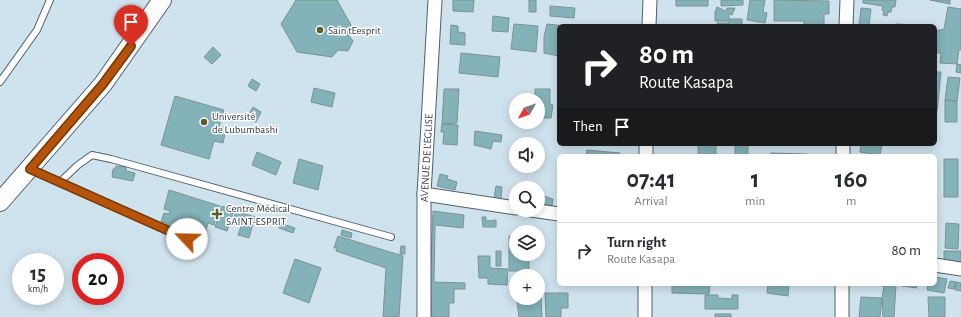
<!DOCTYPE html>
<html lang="en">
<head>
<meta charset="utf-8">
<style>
  body { margin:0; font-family:"Alegreya Sans",sans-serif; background:#f2f2f3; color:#2b2b33; height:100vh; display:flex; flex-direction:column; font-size:15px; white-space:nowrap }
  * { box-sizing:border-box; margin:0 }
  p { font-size:13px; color:#7c7c81 }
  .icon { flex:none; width:22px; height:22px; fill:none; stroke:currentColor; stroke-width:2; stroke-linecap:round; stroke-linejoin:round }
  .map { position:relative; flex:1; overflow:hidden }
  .panel { position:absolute; left:557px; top:154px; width:380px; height:132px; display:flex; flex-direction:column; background:#fff; border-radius:6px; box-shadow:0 2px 10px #0003 }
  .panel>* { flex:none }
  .top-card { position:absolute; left:557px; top:24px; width:380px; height:122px; border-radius:6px; box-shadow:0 2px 10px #0003; background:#202124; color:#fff; overflow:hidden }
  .needle { width:26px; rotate:230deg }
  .buttons { position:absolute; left:509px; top:93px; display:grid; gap:8px }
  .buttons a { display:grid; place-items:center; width:36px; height:36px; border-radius:50%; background:#fff; box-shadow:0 2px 10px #0003; font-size:20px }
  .speed { position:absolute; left:12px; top:253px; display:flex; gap:8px; font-size:20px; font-weight:700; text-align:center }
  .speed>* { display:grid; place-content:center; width:52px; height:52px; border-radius:50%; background:#fff; box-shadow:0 2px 10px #0003; line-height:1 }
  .speed small { font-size:10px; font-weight:400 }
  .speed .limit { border:6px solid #d22; background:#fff; color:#111 }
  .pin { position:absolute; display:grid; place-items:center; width:34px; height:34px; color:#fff; margin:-41px -17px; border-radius:50% 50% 50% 0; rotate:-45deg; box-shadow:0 0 4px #0007 }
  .pin .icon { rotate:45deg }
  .me { position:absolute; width:44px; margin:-22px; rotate:294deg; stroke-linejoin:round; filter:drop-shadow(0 0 3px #0008) }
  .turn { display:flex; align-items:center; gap:14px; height:84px; padding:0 16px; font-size:18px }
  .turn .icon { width:52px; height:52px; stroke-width:2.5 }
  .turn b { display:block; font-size:28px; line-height:34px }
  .then { display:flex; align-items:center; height:38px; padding:0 16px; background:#0003; gap:8px; font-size:15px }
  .eta { display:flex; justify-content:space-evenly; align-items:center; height:68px; text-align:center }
  .eta b { font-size:24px; font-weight:700; line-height:28px }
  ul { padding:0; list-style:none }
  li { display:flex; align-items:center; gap:12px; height:56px; padding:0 16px; border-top:1px solid #e1e1e2 }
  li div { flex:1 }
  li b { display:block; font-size:15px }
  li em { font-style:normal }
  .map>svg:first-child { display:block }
  .building { fill:#83b2b8; stroke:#7c9295 }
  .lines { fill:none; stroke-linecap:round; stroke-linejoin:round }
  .service-casing { stroke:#4f6069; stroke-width:8 }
  .minor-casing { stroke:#4f6069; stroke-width:15 }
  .secondary-casing { stroke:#4f6069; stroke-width:20 }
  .service { stroke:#fff; stroke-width:6 }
  .minor { stroke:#fff; stroke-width:13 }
  .secondary { stroke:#fff; stroke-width:18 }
  .route-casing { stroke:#753606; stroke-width:10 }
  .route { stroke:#b45309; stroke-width:7 }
  .poi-dot { fill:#5e5d29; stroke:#fff; stroke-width:1.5 }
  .labels { text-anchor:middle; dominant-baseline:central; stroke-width:3; stroke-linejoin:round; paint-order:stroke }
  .poi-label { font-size:11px; fill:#333a3e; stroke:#fff; text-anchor:start }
  .street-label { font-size:11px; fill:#333a3e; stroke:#fff }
</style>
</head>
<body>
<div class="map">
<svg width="961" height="317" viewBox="0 0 961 317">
  <rect width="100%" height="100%" fill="#cfe3ee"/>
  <path class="building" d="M296,0H337L351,25L347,33L353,41L348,51L338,50L332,57L297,52L281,24Z
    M453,0H474L473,12L453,11Z
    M529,0H536V12H529Z
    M676,0H708V6H676Z
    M721,0H743V5L721,6Z
    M750,0H765L763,12L767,13L765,23L747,20Z
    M774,0L829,1V14H824V26H804V21H774Z
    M863,0H896L895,7H892L891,12H888L887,16L883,15L884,11L882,10L883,6L863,3Z
    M930,0H950V4Z
    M550,6L575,8L574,18L550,16Z
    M717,7L726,11L727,8H735L732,15L729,14V19H742V26H717V23H729V21H715V12Z
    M948,7L961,9V50L959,49L957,64L940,63L941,53H935V31L944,29Z
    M861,8L871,9L869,26H859Z
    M493,16L509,18L508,32L492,31Z
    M514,24L538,26L536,52L511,49Z
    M547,24L565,26H559V56L544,53V37Z
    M896,24L917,25L896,26Z
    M451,25L458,26V32L465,33V45L450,44Z
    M213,47L221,55L212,64L204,57Z
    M461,53L500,57L498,77L459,73Z
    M957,64L961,65V73L956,72Z
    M935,72H941L937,111L935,110Z
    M948,77L960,78L957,101L945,100Z
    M252,79L260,84L256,91L248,86Z
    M314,88L335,93L332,107L311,102Z
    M444,89H459L457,123L442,124Z
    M535,89H550V104L553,105L551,118H538V100H535Z
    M175,96L224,110L219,127L226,129L223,143L214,141L209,159L161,145Z
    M945,100L957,101V122H945Z
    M253,107L261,112L256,122L247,117Z
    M442,124L458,125L457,145L443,144L444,132H441Z
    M475,131L502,135L501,142L493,141L491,149L474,145Z
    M698,144H716V156L698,155Z
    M735,144H748V156H735Z
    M861,144H882L880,155L860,152Z
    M587,150L620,153L619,156H586Z
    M257,152L281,162L276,175L252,165Z
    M771,153L807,154V156H771Z
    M299,159L323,166L318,190L293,183Z
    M944,159H958V197H944Z
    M116,166L126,167V171L135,173L133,181L112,177L113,169H115Z
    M440,174L448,176L447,179L457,182L455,190L437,186Z
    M496,186L502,187L501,199L494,198Z
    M515,186L526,188H516V197H513Z
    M169,190L220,206L214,225L208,223L204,237L165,226L166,223L161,222L164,213L169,214L170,211L164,209Z
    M538,194L553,199L552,206L538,203Z
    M222,206L234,210L227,231L215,227Z
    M236,211L255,217L249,238L238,235L242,223L233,220Z
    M433,211L464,215L463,228L435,225L434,282L465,283V289H454V303H449V317H432L430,284Z
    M482,217H486V221L496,220V227H483Z
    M280,223L295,228L293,233L279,228Z
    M946,223L959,224L958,249L945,248Z
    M342,230L352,233L351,238L341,235Z
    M338,236L403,256L399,317H383L386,268L336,251L337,248H334Z
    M509,236H516V254H529V271H509Z
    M401,246H405V254H400Z
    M496,251H501V266H496Z
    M944,251H961V263H944Z
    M478,256H490V268L508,269L507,285L488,284V278H479Z
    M295,259L321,268L309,303L283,293Z
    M935,277L947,279L944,293L927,290L928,284H935Z
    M950,281L956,282L954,289L948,288Z
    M956,282L961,283V291L955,290Z
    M672,284H710L709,294L672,293Z
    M768,284H789L788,296L767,293Z
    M869,284H917L916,288L896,285L894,317H883L882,298L884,286Z
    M545,293H568V308H561V317H546Z
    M538,295H541L542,317H519L517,302L524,301V298H538Z
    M705,295H718V298L732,299V295H738V309H705Z
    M861,297L882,298L880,317H859Z
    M928,297H945V317H929Z
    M715,314H731V317H715Z"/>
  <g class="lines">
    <g class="service-casing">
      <path id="service" d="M0,82L37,30L50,0
        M31,169L201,245
        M60,182L78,165L92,155L111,159L391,237"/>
    </g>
    <g class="minor-casing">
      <g id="minor">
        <path d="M649,26L650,0"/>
        <path d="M846,26L847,0"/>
        <path d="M646,156V144"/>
        <path d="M843,156V144"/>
        <path d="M424,194L516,208"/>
        <path d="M531,210L559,214"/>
        <path d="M935,265L961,269"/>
        <path d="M645,284V317"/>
        <path d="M842,284V317"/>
        <path id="s1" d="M424,317V194L435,0"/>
      </g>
    </g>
    <g class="secondary-casing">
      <path id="secondary" d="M0,202L103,84L162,0"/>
    </g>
    <use href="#service" class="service"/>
    <use href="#minor" class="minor"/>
    <use href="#secondary" class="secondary"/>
  </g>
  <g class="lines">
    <g class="route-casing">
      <path id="route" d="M131,46L103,84L30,169L187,239"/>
    </g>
    <use href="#route" class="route"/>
  </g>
  <g class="poi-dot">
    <circle cx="320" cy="30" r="4"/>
    <circle cx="204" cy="122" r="4"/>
    <path d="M215 208h4v4h4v4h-4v4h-4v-4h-4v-4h4z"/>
  </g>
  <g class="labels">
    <g class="poi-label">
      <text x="328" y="30">Sain tEesprit</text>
      <text x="212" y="116">Université<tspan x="212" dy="13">de Lubumbashi</tspan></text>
      <text x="226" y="208">Centre Médical<tspan x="226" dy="13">SAINT-ESPRIT</tspan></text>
    </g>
    <g class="street-label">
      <text stroke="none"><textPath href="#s1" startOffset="159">AVENUE DE L'EGLISE</textPath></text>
    </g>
  </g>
</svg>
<div class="buttons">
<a><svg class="needle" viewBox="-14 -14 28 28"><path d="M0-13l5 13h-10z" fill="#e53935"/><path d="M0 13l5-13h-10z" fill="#7c7c81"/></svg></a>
<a><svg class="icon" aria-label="sound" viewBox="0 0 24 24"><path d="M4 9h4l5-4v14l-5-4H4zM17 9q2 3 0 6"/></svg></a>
<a><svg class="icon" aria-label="search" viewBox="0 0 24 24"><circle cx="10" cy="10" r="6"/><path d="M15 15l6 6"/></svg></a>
<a><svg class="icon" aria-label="layers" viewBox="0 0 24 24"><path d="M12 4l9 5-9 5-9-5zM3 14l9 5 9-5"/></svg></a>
<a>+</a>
</div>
<div class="speed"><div>15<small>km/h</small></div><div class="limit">20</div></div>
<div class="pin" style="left:131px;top:46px;background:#d93025"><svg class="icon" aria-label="arrive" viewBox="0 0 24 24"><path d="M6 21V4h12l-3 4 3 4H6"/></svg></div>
<svg class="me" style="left:187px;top:239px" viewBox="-20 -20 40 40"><circle r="19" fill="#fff"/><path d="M0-13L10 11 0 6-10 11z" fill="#b45309"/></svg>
<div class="top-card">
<div class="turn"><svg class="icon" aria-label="right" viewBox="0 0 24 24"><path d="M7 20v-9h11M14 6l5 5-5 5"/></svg><div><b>80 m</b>Route Kasapa</div></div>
<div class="then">Then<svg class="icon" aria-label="arrive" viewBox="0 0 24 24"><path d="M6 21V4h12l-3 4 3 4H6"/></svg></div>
</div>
<section class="panel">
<div class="eta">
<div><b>07:41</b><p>Arrival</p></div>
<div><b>1</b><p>min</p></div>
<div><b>160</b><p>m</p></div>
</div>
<ul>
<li><svg class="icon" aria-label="right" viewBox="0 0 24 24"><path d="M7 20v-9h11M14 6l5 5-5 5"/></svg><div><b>Turn right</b><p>Route Kasapa</p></div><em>80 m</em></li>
</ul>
</section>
</div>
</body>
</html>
